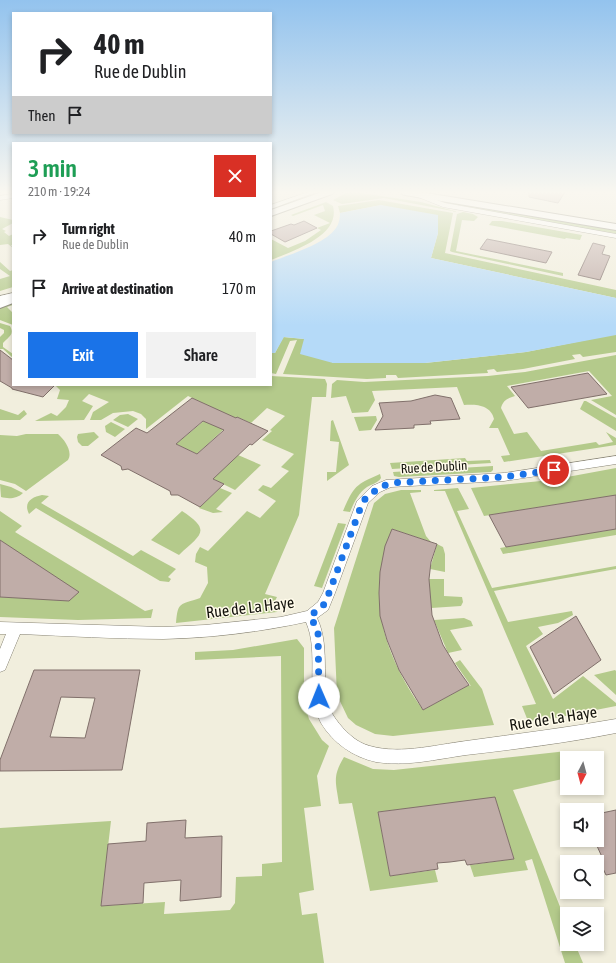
<!DOCTYPE html>
<html lang="en">
<head>
<meta charset="utf-8">
<style>
  body { margin:0; font-family:"Asap Condensed",sans-serif; background:#f2f2f2; color:#202124; height:100vh; display:flex; flex-direction:column; font-size:15px; white-space:nowrap }
  * { box-sizing:border-box; margin:0 }
  p { font-size:13px; color:#757577 }
  .icon { flex:none; width:22px; height:22px; fill:none; stroke:currentColor; stroke-width:2; stroke-linecap:round; stroke-linejoin:round }
  .map { position:relative; flex:1; overflow:hidden }
  .side { position:absolute; left:12px; top:142px; width:260px; height:244px; display:flex; flex-direction:column; background:#fff; border-radius:0px; box-shadow:0 2px 6px #0003 }
  .side>* { flex:none }
  .guide { position:absolute; left:12px; top:12px; width:260px; height:122px; border-radius:0px; box-shadow:0 2px 6px #0003; background:#fff; color:#202124; overflow:hidden }
  .needle { width:26px; rotate:186deg }
  .buttons { position:absolute; left:560px; top:751px; display:grid; gap:8px }
  .buttons a { display:grid; place-items:center; width:44px; height:44px; border-radius:0px; background:#fff; box-shadow:0 2px 6px #0003; font-size:20px }
  .pin { position:absolute; display:grid; place-items:center; width:34px; height:34px; color:#fff; margin:-17px; border:2px solid #fff; border-radius:50%; box-shadow:0 1px 4px #0007 }
  .me { position:absolute; width:44px; margin:-22px; rotate:359deg; stroke-linejoin:round; filter:drop-shadow(0 0 3px #0008) }
  .turn { display:flex; align-items:center; gap:14px; height:84px; padding:0 16px; font-size:18px }
  .turn .icon { width:52px; height:52px; stroke-width:2.5 }
  .turn b { display:block; font-size:28px; line-height:34px }
  .then { display:flex; align-items:center; height:38px; padding:0 16px; background:#0003; gap:8px; font-size:15px }
  .round { display:grid; place-items:center; flex:none; width:42px; height:42px; border-radius:0px; background:#f2f2f2 }
  .head { display:flex; align-items:center; justify-content:space-between; height:68px; padding:0 16px }
  h1 { font-size:24px; font-weight:600; line-height:30px; color:#1e9e55 }
  .action { display:flex; gap:8px; margin-top:auto; padding:8px 16px }
  .action a { flex:1; height:46px; border-radius:0px; background:#1a73e8; color:#fff; font-size:16px; font-weight:600; line-height:46px; text-align:center }
  .action a+a { background:#f2f2f2; color:#202124 }
  ul { padding:0; list-style:none }
  li { display:flex; align-items:center; gap:12px; height:52px; padding:0 16px }
  li div { flex:1 }
  li b { display:block; font-size:15px }
  li em { font-style:normal }
  .map>svg:first-child { display:block }
  .green { fill:#b4ca8b }
  .water { fill:#b5daf8 }
  .building { fill:#c0ada8; stroke:#81706b; fill-rule:evenodd }
  .lines { fill:none; stroke-linecap:round; stroke-linejoin:round }
  .street-casing { stroke:#868273; stroke-width:1 }
  .secondary-casing { stroke:#868273; stroke-width:2 }
  .street { fill:#fff; fill-rule:evenodd }
  .secondary { fill:#fff; fill-rule:evenodd }
  .route { stroke:#1a73e8; stroke-width:7; stroke-dasharray:0 12.6 }
  .labels { text-anchor:middle; dominant-baseline:central; stroke-width:3; stroke-linejoin:round; paint-order:stroke }
  .street-label { font-size:13px; fill:#13120c; stroke:#fffbea }
  .near-street-label { font-size:16px; fill:#13120c; stroke:#fffbea }
</style>
</head>
<body>
<div class="map">
<svg width="616" height="963" viewBox="0 0 616 963">
  <rect width="100%" height="100%" fill="#f1eedd"/>
  <path class="green" d="M355,192L421,202L458,212L384,198L342,204L333,200L346,193Z
    M428,199L616,230V235L445,205Z
    M379,200L453,213L445,253L616,290V298L431,258L438,233L381,205L340,213L338,206Z
    M326,202L333,206C341,236 292,251 271,260V239L288,248L305,241L321,230L317,228L330,223L314,215L325,211L323,205L293,216L291,215Z
    M463,212L473,214L478,217L474,221L462,220L456,251L563,273V276L452,252L450,251L457,214Z
    M0,217L13,220V223L2,229L6,231L4,232L9,236L13,234V245H11L13,248L8,244L0,245Z
    M492,221H502L582,235L580,240L566,238L565,239L489,225Z
    M0,262L10,271L13,270V287L0,291V279L10,276L0,269Z
    M13,303V305L7,307L13,313V325L0,320V308Z
    M0,323L10,326C15,335 8,337 3,343V347L13,354V358L3,349H0V337L4,333V330L0,328Z
    M611,335H616V352L583,357L580,354L572,355L575,359L523,369L497,372L494,369L487,370L488,373L398,378L396,375H386V378L367,379L283,374L297,340L290,341L276,374L271,373V353H275L283,337L305,339L333,363H425L526,352Z
    M616,355V415L591,400L612,396L589,371L507,386L515,396C508,398 503,400 501,408L514,434L527,432L541,451L596,442L599,445L613,442L606,432L616,438V445L504,462L501,456L510,455L498,428H489L494,419C491,405 476,404 464,405L457,387L372,391L375,400L368,412L352,413L346,396L331,398L332,384L337,380L364,382L488,376L525,372Z
    M271,376L325,379L327,384L326,397H312L299,515L265,594L277,597L275,601L281,603L277,612L176,623C178,601 180,605 200,598L208,583L207,567L195,562L196,554L200,547L208,551L247,511L260,518L276,501L258,490L263,485L271,488L289,471L281,467L294,454L262,440L272,431L270,430L285,416L267,408L251,423L237,417L197,454L176,444L217,410L188,396L146,429V419L141,414L133,411L113,413L101,420H90L93,412L109,402L89,394L82,401L93,406L84,420L35,421L51,413L57,416L66,407L69,400L57,399L60,390L55,385H271Z
    M584,401H586L616,418V431L580,409Z
    M0,409L18,415L24,410L27,414L20,420H0Z
    M128,414L138,419L128,427L113,420L120,415Z
    M376,416L377,420L371,430L359,431L354,417Z
    M333,420L349,465L327,481V472H336L339,442L330,441L331,421Z
    M111,422L125,429L115,437L106,432L105,426Z
    M94,432L99,437L88,446H82L78,442L77,437L78,434Z
    M26,434H58C65,440 73,452 68,460L26,491L15,484L0,480V435L17,436Z
    M238,455L261,465L235,490L201,473L224,468Z
    M465,458L467,461L490,460L491,463L392,469L390,463Z
    M493,466V470L491,472L399,477L394,476L393,472Z
    M616,468V495L596,527L599,532L616,529V535L503,554L500,548L579,535L559,504L484,516L471,488L551,480Z
    M380,474L381,478C378,483 372,484 367,487C358,493 354,503 350,512L343,511C354,486 355,485 380,474Z
    M0,484L11,487L23,493C17,499 8,499 1,497Z
    M220,488L232,493L216,509L223,512L213,513L199,508Z
    M458,488L469,509L457,511L492,588L616,566V569L494,591L508,622L572,611L573,615L558,623L538,627L543,634L526,646L553,699L583,676L616,703V706L555,718L528,721L522,706L536,704L445,491H434V490Z
    M401,490H421V492L410,493L426,536L431,542L392,529C365,596 383,653 423,710L469,685L471,686L455,663L460,660L482,689L494,725L393,736L375,734L356,725L348,718L337,695L334,628L374,503L385,494Z
    M42,495L49,496L41,503L133,556L141,550L176,569L168,577L171,579L169,582L160,581L36,508L29,514C23,502 32,497 42,495Z
    M0,511L22,526L15,532L145,611L153,609L151,618L78,620L0,617Z
    M182,511C213,531 200,535 179,555L151,540Z
    M338,523L346,524L322,588L314,586Z
    M437,544L443,547L445,554V572L430,569Z
    M429,579H444V596L462,597L463,602L461,606L431,608Z
    M464,618L471,621L473,626L450,630L462,650L448,653L434,620Z
    M297,639L304,648V702L309,719L322,740L329,746L317,776L321,806L304,808L314,890L299,893L302,915L317,913L324,963H0V828L111,821L101,906L165,902L164,914L230,910L235,903L236,877L262,876V864L282,862L281,656L195,660V652L233,650Z
    M615,670L616,671V695L594,675Z
    M567,751L571,758H567V778L513,790L567,924V944H575L583,963H565L532,859L525,861L528,870L474,877L470,865L514,859L495,798L378,812L390,876L435,870L438,882L370,891L352,803L339,804C336,782 332,777 344,757L373,769L394,770Z"/>
  <path class="water" d="M381,205L438,215V233L431,258L616,298V335L526,352L425,363H333L300,354L304,339L284,337L275,353H271V262C290,254 324,245 336,228C339,224 340,218 340,213Z"/>
  <path class="building" d="M529,192H565L558,203L529,197Z
    M304,221L317,228L285,242L271,234V231L291,224L294,225Z
    M487,239L552,252L546,263L480,249Z
    M593,243L605,246L602,254L610,256L600,280L578,275Z
    M0,350L13,360V385H55L43,397L12,389V388L0,381Z
    M588,373L607,394L528,408L511,387Z
    M435,395L451,398L460,419L430,421L431,424L414,425V428L375,430L383,416L379,403L411,401Z
    M192,398L236,418L237,417L268,431L252,445L250,444L213,479L224,484L200,507L178,495H171L170,491L128,469L122,470L121,466L101,455L136,428L147,433ZM203,421L224,430L197,454L176,444Z
    M616,495V529L506,547L489,515Z
    M392,529L437,544L431,562L429,579L432,615L443,645L457,668L469,685L423,710L399,670L387,640L380,616L379,593L380,572L385,546Z
    M0,540L79,592L69,601L0,597Z
    M576,616L601,660L554,694L530,647Z
    M34,670H140L122,770L0,771V760ZM61,697L95,698L85,738L50,737Z
    M495,797L514,859L467,865L465,860L450,862L437,863L438,869L390,876L378,812Z
    M616,810V873L606,875L598,858L602,857L597,846V814Z
    M186,820L185,838L222,836L221,897L180,901L181,880L144,883L143,903L101,906L108,844L146,841L147,823Z"/>
  <g class="lines">
    <g class="street-casing">
      <path id="street" d="M308,192H316L271,209V205Z
        M13,194V198L0,200V196Z
        M420,194L445,203L616,234V238L443,207L418,197V195Z
        M13,293V298L0,301V296Z
        M616,456V464L504,481L391,487L380,492L368,503L335,593L328,610L317,618C332,649 318,689 333,715C340,726 352,739 364,744C395,756 434,745 466,741C516,734 566,728 616,719V733C566,743 517,749 466,755C437,759 406,767 376,762C353,757 333,743 321,723C304,691 320,654 306,622C260,632 211,638 163,639C116,639 67,636 20,634L5,670L0,672V649L6,634H0V622L163,627L205,625L281,617L307,611L318,602L323,593L357,501L372,486L386,480L504,473Z"/>
    </g>
    <g class="secondary-casing">
      <path id="secondary" d="M322,192H334L332,194L271,216V210Z
        M401,192H420L616,224V230L405,195L402,194Z
        M13,295V303L0,308V300Z"/>
    </g>
    <use href="#street" class="street"/>
    <use href="#secondary" class="secondary"/>
  </g>
  <linearGradient id="sky" x2="0" y2="1"><stop stop-color="#93c3ee"/><stop offset="0.59" stop-color="#f9f7f0"/><stop offset="1" stop-color="#f9f7f0" stop-opacity="0"/></linearGradient>
  <rect width="616" height="326" fill="url(#sky)"/>
  <g class="lines">
    <path class="route" d="M319,697L318,631L310,616L323,606L329,593L363,501C373,492 378,488 390,483L504,477L554,470"/>
  </g>
  <g class="labels">
    <g class="street-label">
      <text transform="translate(434 467) rotate(-3)">Rue de Dublin</text>
    </g>
    <g class="near-street-label">
      <text transform="translate(250 607) rotate(-7)">Rue de La Haye</text>
      <text transform="translate(553 718) rotate(-9)">Rue de La Haye</text>
    </g>
  </g>
</svg>
<div class="buttons">
<a><svg class="needle" viewBox="-14 -14 28 28"><path d="M0-13l5 13h-10z" fill="#e53935"/><path d="M0 13l5-13h-10z" fill="#757577"/></svg></a>
<a><svg class="icon" aria-label="sound" viewBox="0 0 24 24"><path d="M4 9h4l5-4v14l-5-4H4zM17 9q2 3 0 6"/></svg></a>
<a><svg class="icon" aria-label="search" viewBox="0 0 24 24"><circle cx="10" cy="10" r="6"/><path d="M15 15l6 6"/></svg></a>
<a><svg class="icon" aria-label="layers" viewBox="0 0 24 24"><path d="M12 4l9 5-9 5-9-5zM3 14l9 5 9-5"/></svg></a>
</div>
<div class="pin" style="left:554px;top:470px;background:#d93025"><svg class="icon" aria-label="arrive" viewBox="0 0 24 24"><path d="M6 21V4h12l-3 4 3 4H6"/></svg></div>
<svg class="me" style="left:319px;top:697px" viewBox="-20 -20 40 40"><circle r="19" fill="#fff"/><path d="M0-13L10 11 0 6-10 11z" fill="#1a73e8"/></svg>
<div class="guide">
<div class="turn"><svg class="icon" aria-label="right" viewBox="0 0 24 24"><path d="M7 20v-9h11M14 6l5 5-5 5"/></svg><div><b>40 m</b>Rue de Dublin</div></div>
<div class="then">Then<svg class="icon" aria-label="arrive" viewBox="0 0 24 24"><path d="M6 21V4h12l-3 4 3 4H6"/></svg></div>
</div>
<section class="side">
<div class="head"><div><h1>3 min</h1><p>210 m · 19:24</p></div><a class="round" style="background:#d93025;color:#fff"><svg class="icon" aria-label="close" viewBox="0 0 24 24"><path d="M6 6l12 12M18 6L6 18"/></svg></a></div>
<ul>
<li><svg class="icon" aria-label="right" viewBox="0 0 24 24"><path d="M7 20v-9h11M14 6l5 5-5 5"/></svg><div><b>Turn right</b><p>Rue de Dublin</p></div><em>40 m</em></li>
<li><svg class="icon" aria-label="arrive" viewBox="0 0 24 24"><path d="M6 21V4h12l-3 4 3 4H6"/></svg><div><b>Arrive at destination</b></div><em>170 m</em></li>
</ul>
<div class="action"><a>Exit</a><a>Share</a></div>
</section>
</div>
</body>
</html>
